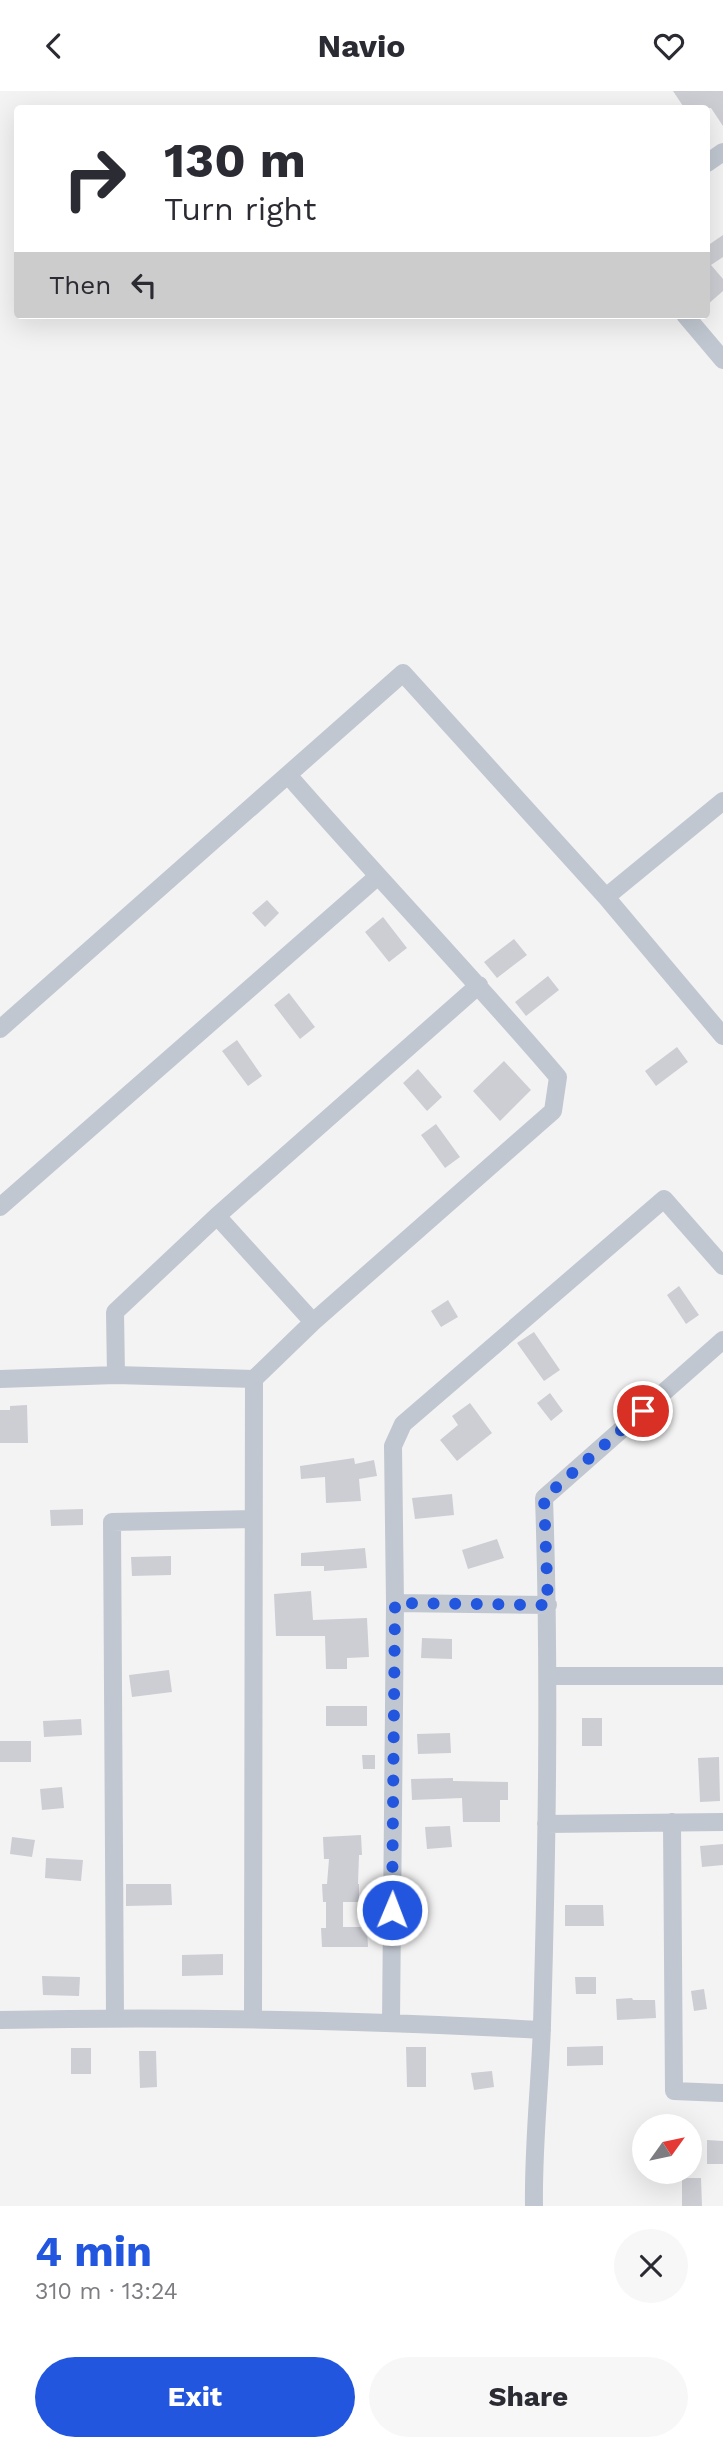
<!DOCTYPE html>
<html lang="en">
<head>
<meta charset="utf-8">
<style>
  body { margin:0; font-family:"Work Sans",sans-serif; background:#f7f7f7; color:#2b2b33; height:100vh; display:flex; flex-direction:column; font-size:26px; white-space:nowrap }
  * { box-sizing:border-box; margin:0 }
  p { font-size:23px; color:#7c7c81 }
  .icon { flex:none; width:38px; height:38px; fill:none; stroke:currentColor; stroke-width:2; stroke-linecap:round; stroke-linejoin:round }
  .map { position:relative; height:2115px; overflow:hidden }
  .drawer { display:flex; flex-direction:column; background:#fff; flex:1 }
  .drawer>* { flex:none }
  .hud { position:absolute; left:14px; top:14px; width:696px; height:214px; border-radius:7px; box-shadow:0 7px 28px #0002; background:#fff; color:#2b2b33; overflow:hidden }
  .needle { width:46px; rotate:57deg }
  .buttons { position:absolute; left:632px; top:2023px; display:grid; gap:14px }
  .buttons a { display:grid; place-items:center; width:70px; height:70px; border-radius:50%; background:#fff; box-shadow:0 7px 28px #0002; font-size:35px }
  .pin { position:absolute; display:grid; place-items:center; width:60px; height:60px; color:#fff; margin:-30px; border:4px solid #fff; border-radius:50%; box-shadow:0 2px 7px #0007 }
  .me { position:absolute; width:77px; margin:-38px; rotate:1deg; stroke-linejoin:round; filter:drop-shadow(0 0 5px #0008) }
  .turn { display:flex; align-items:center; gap:24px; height:147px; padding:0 35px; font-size:32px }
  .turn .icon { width:91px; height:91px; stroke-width:2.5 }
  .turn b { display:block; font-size:49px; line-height:60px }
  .then { display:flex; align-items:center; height:66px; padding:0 35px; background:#0003; gap:14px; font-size:26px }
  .round { display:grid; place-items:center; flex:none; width:74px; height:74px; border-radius:37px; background:#f7f7f7 }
  .head { display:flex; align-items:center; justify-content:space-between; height:119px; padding:0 35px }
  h1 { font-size:42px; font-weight:700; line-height:52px; color:#2256df }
  .action { display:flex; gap:14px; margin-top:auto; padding:14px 35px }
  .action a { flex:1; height:80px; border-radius:42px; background:#2256df; color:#fff; font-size:28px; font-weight:700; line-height:80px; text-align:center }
  .action a+a { background:#f7f7f7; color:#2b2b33 }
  header { display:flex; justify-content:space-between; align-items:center; height:91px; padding:0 35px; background:#fff; font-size:32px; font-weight:700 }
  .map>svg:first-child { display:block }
  .building { fill:#cdced4 }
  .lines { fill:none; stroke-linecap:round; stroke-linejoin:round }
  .minor { stroke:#c1c7d0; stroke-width:18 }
  .route { stroke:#2256df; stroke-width:12; stroke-dasharray:0 21.6 }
</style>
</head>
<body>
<header><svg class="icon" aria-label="back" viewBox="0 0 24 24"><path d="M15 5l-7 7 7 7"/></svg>Navio<svg class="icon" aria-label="heart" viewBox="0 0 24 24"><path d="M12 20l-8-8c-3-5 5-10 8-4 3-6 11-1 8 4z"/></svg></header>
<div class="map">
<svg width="723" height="2115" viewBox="0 0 723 2115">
  <rect width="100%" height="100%" fill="#f4f3f3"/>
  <path class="building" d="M673,0H723V35L711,17L685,18Z
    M723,144V166L711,174L723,188V200L707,214V155Z
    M267,809L279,822L265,836L252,822Z
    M383,826L407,857L389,871L365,841Z
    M514,848L527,864L497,887L484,871Z
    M548,885L559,899L526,925L515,911Z
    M289,902L315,936L300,948L274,914Z
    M237,949L262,985L248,995L222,960Z
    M677,956L688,971L656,995L645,980Z
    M504,970L531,999L500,1030L473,1000Z
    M418,978L442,1006L427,1020L403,992Z
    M436,1033L460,1066L445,1077L421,1044Z
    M679,1195L699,1224L686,1233L667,1204Z
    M448,1209L458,1226L441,1236L431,1220Z
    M534,1241L560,1279L544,1290L517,1252Z
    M550,1302L563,1320L551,1330L537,1312Z
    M470,1312L492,1342L457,1370L440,1349L458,1334L452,1325Z
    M27,1314L28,1352H0V1319H10V1315Z
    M354,1367L355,1373L374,1369L377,1385L359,1388L361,1410L326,1412L325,1386L301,1388L300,1375Z
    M452,1403L454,1424L415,1428L412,1407Z
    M83,1418V1434L51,1435L50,1419Z
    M497,1448L504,1467L468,1478L462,1459Z
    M365,1457L367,1477L324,1480V1475H301V1462Z
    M171,1465V1484L132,1485L131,1466Z
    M311,1500L313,1529L367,1527L369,1566L347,1567V1578H326L325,1545H276L274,1503Z
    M422,1547L452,1548V1568L421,1567Z
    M169,1579L172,1601L132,1606L129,1584Z
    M326,1615H367V1635H326Z
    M582,1627H602V1655H582Z
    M81,1628L82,1644L44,1646L43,1630Z
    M450,1642L451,1662L418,1663L417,1643Z
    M0,1650H31V1671H0Z
    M362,1664H375V1678H363Z
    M719,1666L720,1710L700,1711L698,1667Z
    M453,1687V1690L508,1691V1709H500V1731H463L462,1707L412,1709L411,1688Z
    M62,1696L64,1717L42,1719L40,1698Z
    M450,1735L452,1756L427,1758L425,1736Z
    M361,1744L362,1764H359L358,1793H359V1811H343V1836H367L368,1856H322L321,1837H326V1811H323L322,1793H327L329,1768H324L323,1746Z
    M12,1746L35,1749L32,1766L10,1763Z
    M723,1753V1774L702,1776L700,1755Z
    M46,1767L83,1769L81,1790L45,1787Z
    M126,1793H171L172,1814L126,1815Z
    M565,1814H603L604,1835H565Z
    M223,1863V1884L182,1885V1864Z
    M42,1885L80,1886L79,1905L43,1904Z
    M575,1886H596V1903H576Z
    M704,1898L707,1918L694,1920L691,1900Z
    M632,1907L633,1909H655L656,1927L617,1929L616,1908Z
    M603,1955V1974L567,1975V1956Z
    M406,1956H426V1996H407Z
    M71,1957H91V1983H71Z
    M139,1960H156L157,1996L140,1997Z
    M492,1980L494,1996L474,1999L471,1982Z
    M707,2049L723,2050V2073H707Z
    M682,2087H701L702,2115H682Z"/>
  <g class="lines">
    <path class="minor" d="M707,72L723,61
      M685,224L723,269
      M606,806L723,710
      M0,938L403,582L606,806L723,945
      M0,1116L377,786
      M217,1125L313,1231
      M116,1284L115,1221L217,1125L479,894
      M0,1288L116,1284L254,1288
      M395,1512L548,1514
      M549,1585H723
      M672,1731L674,2000L723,2002
      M546,1733L723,1731
      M115,1926L112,1431L253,1428
      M253,1928L254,1288L313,1231L553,1020L558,986C470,883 377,786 288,684
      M0,1929C181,1925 361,1929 542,1939
      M391,1931L395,1512L393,1355L403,1333L664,1108L723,1175
      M534,2115C533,2054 540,1995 542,1934C547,1758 550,1583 544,1407L723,1249"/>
  </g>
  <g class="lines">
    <path class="route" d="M392,1819L395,1512L548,1514L544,1407L643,1320"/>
  </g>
</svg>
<div class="buttons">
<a><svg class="needle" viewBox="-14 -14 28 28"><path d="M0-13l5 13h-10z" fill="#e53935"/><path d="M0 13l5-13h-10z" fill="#7c7c81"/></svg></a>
</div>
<div class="pin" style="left:643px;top:1320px;background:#d93025"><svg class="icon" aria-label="arrive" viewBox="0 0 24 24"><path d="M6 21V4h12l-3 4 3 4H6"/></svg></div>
<svg class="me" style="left:392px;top:1819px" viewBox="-20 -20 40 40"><circle r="17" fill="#2256df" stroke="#fff" stroke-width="3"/><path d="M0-11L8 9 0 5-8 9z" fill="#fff"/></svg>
<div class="hud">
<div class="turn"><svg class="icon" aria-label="right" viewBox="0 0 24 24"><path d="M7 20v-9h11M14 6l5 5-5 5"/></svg><div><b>130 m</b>Turn right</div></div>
<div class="then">Then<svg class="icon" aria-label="left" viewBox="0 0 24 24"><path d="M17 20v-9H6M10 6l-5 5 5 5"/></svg></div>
</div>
</div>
<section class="drawer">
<div class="head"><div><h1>4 min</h1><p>310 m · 13:24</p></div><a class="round"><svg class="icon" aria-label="close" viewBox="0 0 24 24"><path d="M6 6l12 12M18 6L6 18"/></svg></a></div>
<div class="action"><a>Exit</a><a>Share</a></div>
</section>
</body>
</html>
